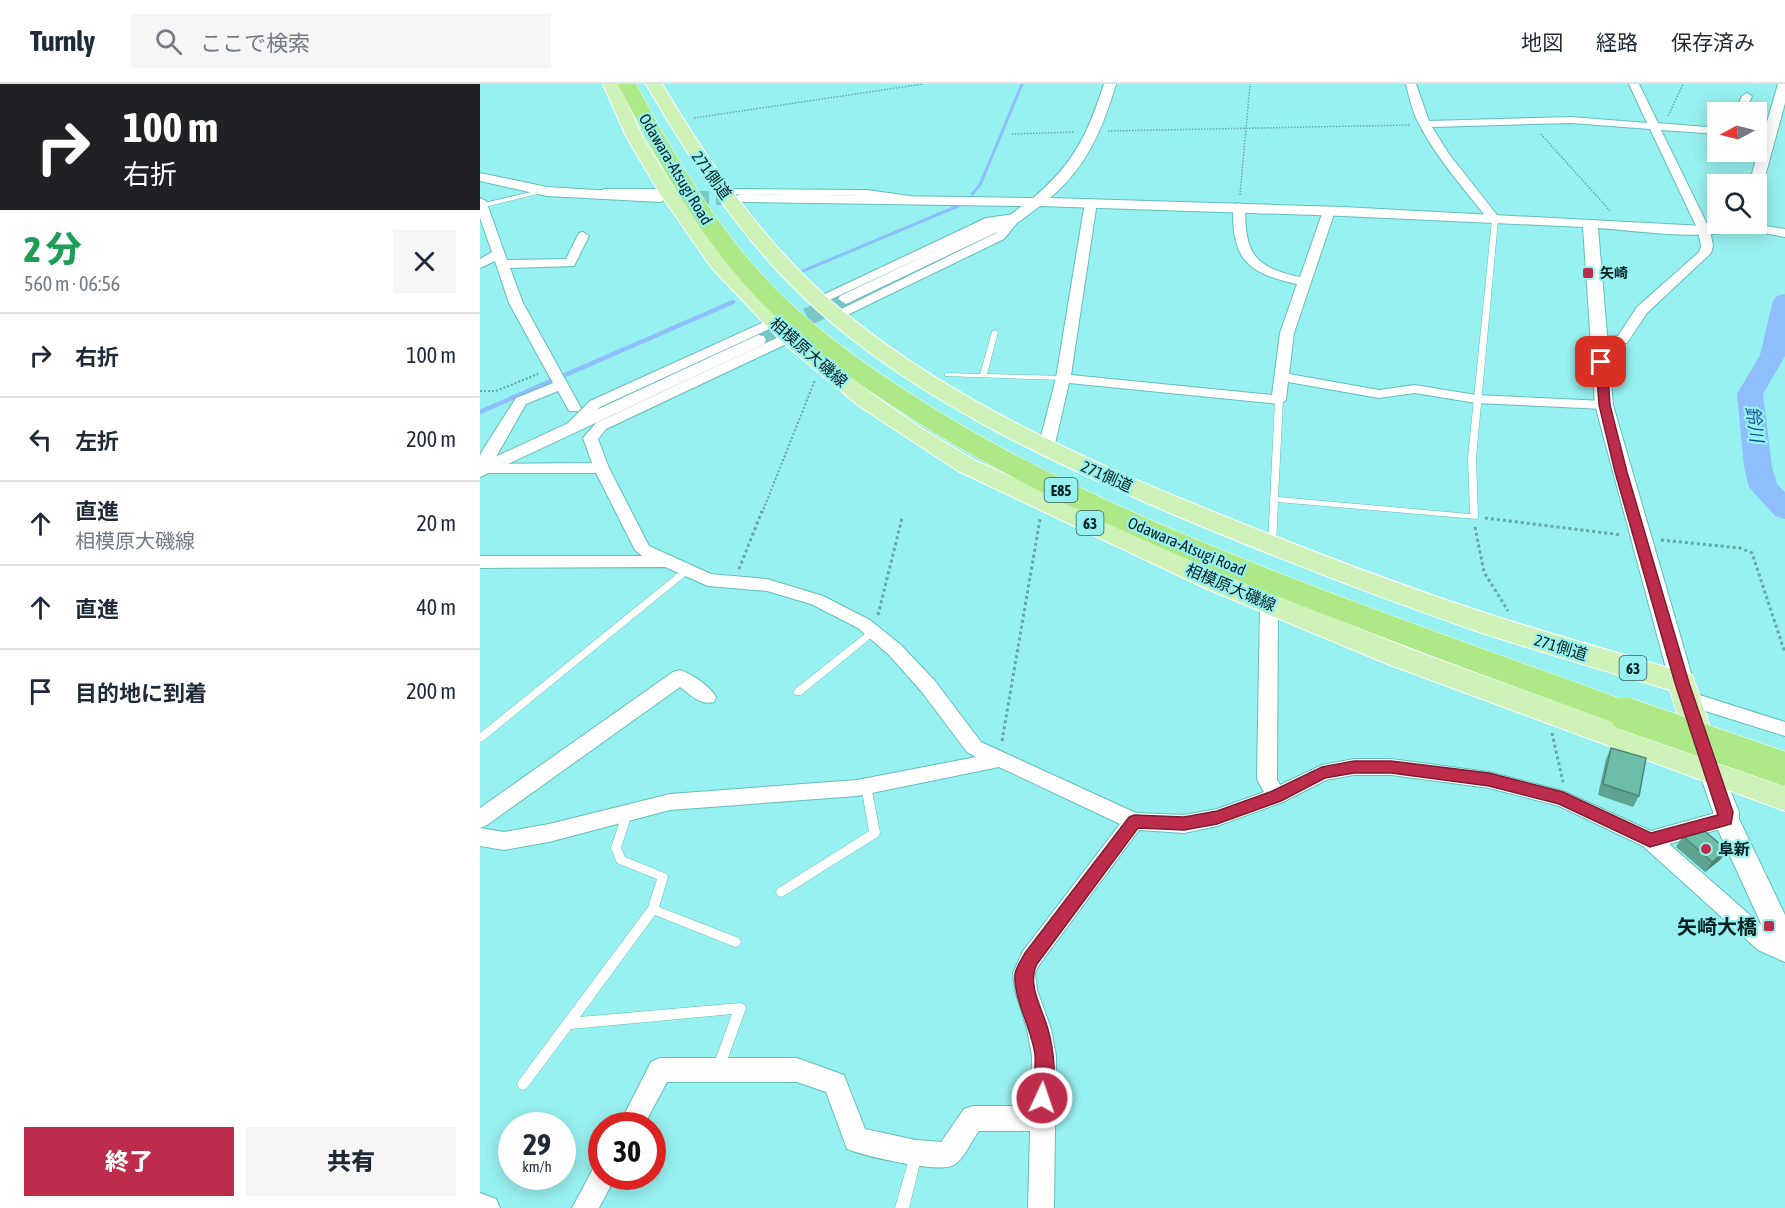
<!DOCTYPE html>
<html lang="ja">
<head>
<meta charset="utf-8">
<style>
  body { margin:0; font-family:"Asap Condensed","Noto Sans JP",sans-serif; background:#f6f6f7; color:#1f2937; height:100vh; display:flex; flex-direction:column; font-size:22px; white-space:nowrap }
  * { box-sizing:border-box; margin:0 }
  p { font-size:20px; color:#747a83 }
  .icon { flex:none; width:33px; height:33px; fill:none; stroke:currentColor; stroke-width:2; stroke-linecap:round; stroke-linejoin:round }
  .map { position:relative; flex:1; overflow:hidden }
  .sheet { display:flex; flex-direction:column; background:#fff; width:480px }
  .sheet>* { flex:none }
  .hud { background:#202124; color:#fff; overflow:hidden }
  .needle { width:39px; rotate:263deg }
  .fabs { position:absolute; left:1227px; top:18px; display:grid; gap:12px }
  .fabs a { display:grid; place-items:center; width:60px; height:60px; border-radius:0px; background:#fff; box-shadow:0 3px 15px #0003; font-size:30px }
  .speed { position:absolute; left:18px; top:1028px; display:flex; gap:12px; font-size:30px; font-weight:700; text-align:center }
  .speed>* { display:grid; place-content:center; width:78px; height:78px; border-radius:50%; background:#fff; box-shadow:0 3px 15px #0003; line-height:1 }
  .speed small { font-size:15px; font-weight:400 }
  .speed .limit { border:9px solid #d22; background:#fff; color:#111 }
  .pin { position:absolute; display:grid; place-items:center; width:51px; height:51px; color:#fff; margin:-26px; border-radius:12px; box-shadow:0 3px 9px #0006 }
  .me { position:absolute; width:66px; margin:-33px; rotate:3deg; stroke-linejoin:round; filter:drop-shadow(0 0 4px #0008) }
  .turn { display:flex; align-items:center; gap:21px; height:126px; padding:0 24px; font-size:27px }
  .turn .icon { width:78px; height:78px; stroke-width:2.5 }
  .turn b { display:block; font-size:42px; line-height:51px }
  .round { display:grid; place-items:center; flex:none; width:63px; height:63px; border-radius:0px; background:#f6f6f7 }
  .headline { display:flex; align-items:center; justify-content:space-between; height:102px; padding:0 24px }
  h1 { font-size:36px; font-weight:800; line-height:45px; color:#1e9e55 }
  .primary-button { display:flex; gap:12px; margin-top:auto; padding:12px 24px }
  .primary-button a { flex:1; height:69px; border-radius:0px; background:#bd2c4a; color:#fff; font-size:24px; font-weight:800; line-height:69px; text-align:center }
  .primary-button a+a { background:#f6f6f7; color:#1f2937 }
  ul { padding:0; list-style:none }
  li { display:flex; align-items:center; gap:18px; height:84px; padding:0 24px; border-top:2px solid #e0e1e3 }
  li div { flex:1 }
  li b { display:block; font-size:22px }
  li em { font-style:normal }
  header { display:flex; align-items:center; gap:36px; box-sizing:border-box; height:84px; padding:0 30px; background:#fff; border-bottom:2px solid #e0e1e3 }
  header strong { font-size:28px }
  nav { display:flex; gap:33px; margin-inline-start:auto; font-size:21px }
  .search { width:420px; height:54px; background:#f6f6f7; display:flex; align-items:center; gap:15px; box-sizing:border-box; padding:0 21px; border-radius:0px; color:#747a83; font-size:22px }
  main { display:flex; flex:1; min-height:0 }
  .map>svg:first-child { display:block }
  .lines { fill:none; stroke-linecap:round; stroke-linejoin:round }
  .stream-far1 { stroke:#8ebefb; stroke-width:3 }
  .stream { stroke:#8ebefb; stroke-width:4.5 }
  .river { fill:#8ebefb; fill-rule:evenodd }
  .tertiary-tunnel-far1 { stroke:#7ac7c7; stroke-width:14; stroke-dasharray:14 7; stroke-linecap:butt }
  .tertiary-tunnel { stroke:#7ac7c7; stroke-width:18; stroke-dasharray:18 9; stroke-linecap:butt }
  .service-casing { stroke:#63bdbc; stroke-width:1 }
  .minor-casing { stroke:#63bdbc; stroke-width:2 }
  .tertiary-casing { stroke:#63bdbc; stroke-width:2 }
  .primary-casing { stroke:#fff; stroke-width:2 }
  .motorway-casing { stroke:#fff; stroke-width:1 }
  .path-far2 { stroke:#63a7a6; stroke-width:1.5; stroke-dasharray:1.5 1.5; stroke-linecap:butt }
  .path-far1 { stroke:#63a7a6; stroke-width:2; stroke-dasharray:2 2; stroke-linecap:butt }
  .path { stroke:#63a7a6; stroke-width:3; stroke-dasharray:3 3; stroke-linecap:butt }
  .service { fill:#fff; fill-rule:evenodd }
  .minor { fill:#fff; fill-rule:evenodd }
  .tertiary { fill:#fff; fill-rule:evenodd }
  .primary { fill:#cef2b7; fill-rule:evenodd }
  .motorway { fill:#adea87; fill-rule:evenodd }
  .motorway-bridge-casing { stroke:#fff; stroke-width:34; stroke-linecap:butt }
  .motorway-bridge { stroke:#adea87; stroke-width:33 }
  .wall { fill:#5ea390 }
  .shaded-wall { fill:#4c8576 }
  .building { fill:#6dbea8; stroke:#4c8576; stroke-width:1.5 }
  .route { fill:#bd2c4a; stroke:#7b1d30; stroke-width:1.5 }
  .poi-dot { fill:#bd2c4a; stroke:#97f1f0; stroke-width:2 }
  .labels { text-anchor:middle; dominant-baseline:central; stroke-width:4.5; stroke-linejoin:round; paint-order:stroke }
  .far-poi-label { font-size:14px; font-weight:bold; fill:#042121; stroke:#97f1f0; text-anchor:start }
  .shield { fill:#97f1f0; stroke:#305f5f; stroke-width:1.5 }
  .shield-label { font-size:15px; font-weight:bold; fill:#042121 }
  .street-label { font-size:16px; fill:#042121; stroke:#97f1f0 }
  .poi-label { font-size:16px; font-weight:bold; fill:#042121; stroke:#97f1f0; text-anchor:start }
  .water-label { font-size:18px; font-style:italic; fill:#155194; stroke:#97f1f0 }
  .near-poi-label { font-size:20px; font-weight:bold; fill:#042121; stroke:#97f1f0; text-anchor:end }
</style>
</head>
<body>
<header>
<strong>Turnly</strong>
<div class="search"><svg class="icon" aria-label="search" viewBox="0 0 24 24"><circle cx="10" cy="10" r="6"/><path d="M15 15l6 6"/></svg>ここで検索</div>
<nav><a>地図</a><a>経路</a><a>保存済み</a></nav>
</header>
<main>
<section class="sheet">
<div class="hud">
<div class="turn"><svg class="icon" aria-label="right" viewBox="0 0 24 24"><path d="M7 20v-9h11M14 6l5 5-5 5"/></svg><div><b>100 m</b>右折</div></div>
</div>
<div class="headline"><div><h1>2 分</h1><p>560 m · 06:56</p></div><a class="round"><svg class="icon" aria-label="close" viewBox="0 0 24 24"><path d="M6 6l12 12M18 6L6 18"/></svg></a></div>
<ul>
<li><svg class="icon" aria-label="right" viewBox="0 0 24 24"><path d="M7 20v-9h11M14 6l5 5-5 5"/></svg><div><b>右折</b></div><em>100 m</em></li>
<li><svg class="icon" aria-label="left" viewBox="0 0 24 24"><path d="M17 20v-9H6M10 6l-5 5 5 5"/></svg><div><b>左折</b></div><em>200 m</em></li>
<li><svg class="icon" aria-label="ahead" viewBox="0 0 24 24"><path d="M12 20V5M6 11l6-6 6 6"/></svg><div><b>直進</b><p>相模原大磯線</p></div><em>20 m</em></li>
<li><svg class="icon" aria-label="ahead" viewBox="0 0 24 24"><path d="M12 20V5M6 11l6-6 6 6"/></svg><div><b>直進</b></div><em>40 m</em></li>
<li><svg class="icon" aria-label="arrive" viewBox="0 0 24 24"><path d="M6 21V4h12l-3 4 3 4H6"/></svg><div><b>目的地に到着</b></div><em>200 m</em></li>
</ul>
<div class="primary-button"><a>終了</a><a>共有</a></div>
</section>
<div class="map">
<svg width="1305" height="1124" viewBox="0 0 1305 1124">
  <rect width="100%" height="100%" fill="#97f1f0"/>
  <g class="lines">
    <path class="stream-far1" d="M492,110L500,101L542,0
      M323,187L478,122"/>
    <path class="stream" d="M0,328L253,218"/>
    <path class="river" d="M1305,210V272L1283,310L1292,383L1297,400L1305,408V435L1295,432L1269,403L1264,383L1257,310L1280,271L1293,217L1297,212Z"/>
    <path class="tertiary-tunnel-far1" d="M194,114H260"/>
    <path class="tertiary-tunnel" d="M278,256L366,215"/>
    <g class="service-casing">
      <path id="service" d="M64,105L66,106V108L0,124V120Z
        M1015,134L1018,136L996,374L998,433L997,435L798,418L796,461L795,463H789L788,461L795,316L799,314L803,316L798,413L990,430L988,374L1012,136Z
        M515,246L518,248L507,290L583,292L587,294L583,296L465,292V290L467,289L500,290L512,248Z
        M206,484L209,485L210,487L209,489L3,657L0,658V649L203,485Z
        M394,544L397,545L398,547L397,549L321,611H315L313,608L315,605L391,545Z
        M386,698L390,699L391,702L400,749L399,752L305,811L301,813L297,811L296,808L297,805L389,747L381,702L382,699Z
        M148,723L152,724L153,727L141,764L145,773L187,790L188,793L179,823L259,854L261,858L259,862L255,863L175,831L100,933L260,919L264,920L266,924L244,985L242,989L238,991L234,989L232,985L252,930L91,945L47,1004L43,1006L39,1004L37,1000L39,996L168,823L177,795L137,779L131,764L143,727L144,724Z
        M436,1065L440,1067L442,1071L429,1124H415L430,1071L432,1067Z"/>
    </g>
    <g class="minor-casing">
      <path id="minor" d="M926,0H936L949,37L1091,33L1167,39L1149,0H1159L1178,39L1238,44V50L1181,46L1230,146L1233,162L1231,169L1167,229L1147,259H1115L1113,256L1115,253L1138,252L1157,223L1219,168L1221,162L1218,146L1170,45L1091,39L952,43L969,70L1021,136L1015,140L1011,139C986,107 957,75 939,40C933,29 929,13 926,0Z
        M1267,9L1272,12L1265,28H1255L1262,12Z
        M1276,49L1293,53L1294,55L1289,58L1276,55Z
        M125,105H188L194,108L188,111L121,110V106Z
        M243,105L387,106L430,112L436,115L430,118L387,112L239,110L237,108Z
        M0,114L6,117L27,176L86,175L99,149L103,148L109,152L94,182L30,184L43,219L101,324L99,327H89L78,307L46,320L12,380L112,379L103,354L116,339L305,250H315L317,253L315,256L126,345L118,355L129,384L169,462L231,490L287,495L343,512L390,536L421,561L455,597L501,658L656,729L704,731L737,725L784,708L777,695L780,519L783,515H795L798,519L797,695L800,701L842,681L874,675H911L1009,688L1083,707L1171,747L1246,726L1253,729L1256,735L1253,741L1189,760L1294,852L1305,857V878L1278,866L1163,762L1079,722L1009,704L911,691H874L846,696L803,718L737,742L704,749L659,746L559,881L555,889L557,906L571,945L576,972L574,1124H548L550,1047H499C492,1056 484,1075 474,1081C459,1090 385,1072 367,1065L346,1008L317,998H187L164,1041H139L171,978L180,974H317L364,991L385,1045L436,1056L461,1058L484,1025L493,1022H551L552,972L547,945L535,906L533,889L543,867L640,740L519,683L377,712L190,726L69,758L24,766L0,762V744L24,748L69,740L190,710L377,696L496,673L487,668L441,607L409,571L378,544L331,520L287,507L228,502L185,483L0,484V472H162L155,466L116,389H0V372L2,367L36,314L73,299L29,219L15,177L0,184V175L12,168L0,134Z
        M611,115L617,118L591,291L792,311L800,249L817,200C766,189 752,175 753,122L759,119L765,122C765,169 773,183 820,193L843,127L849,123L855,127L814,249L809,290L899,306L935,301L996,311L1124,317L1131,321L1124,325L996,319L935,309L899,314L808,298L806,316L799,320L589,299L574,364L566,369L561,367L558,364L576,294L605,118Z
        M535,130L541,134L524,155L361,234L356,235L349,231L516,149L525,139L513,140L343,219L338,220L332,216L506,134Z
        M1257,140H1273L1305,145V153L1258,144Z
        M293,234L298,235L300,238L298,241L120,323L95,347L90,348L83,344L110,317Z
        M200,586C212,590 230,602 236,613L234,618C220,622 210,610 200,603L7,741L0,744V724L193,588Z
        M1207,607L1305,638V652L1200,619L1198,614L1200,609Z
        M122,1080V1092H136L119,1124H92L114,1083Z
        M0,1109L16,1115L20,1124H0Z"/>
    </g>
    <g class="tertiary-casing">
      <path id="tertiary" d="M624,0H636C623,44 607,83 570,114L863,123L1224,142L1270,140L1268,143C1224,158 1164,147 1118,144L1133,321L1214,599L1210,605L1202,608L1194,605L1190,599L1115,321L1103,143L863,132L560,122L540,137L366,220L358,215L360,212L530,131L542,122L260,118L253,114L260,110L553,114C594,80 608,49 624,0Z
        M1298,0H1305V19L1283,100L1276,104V100H1269Z
        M0,89L67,103L181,110L188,114L181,118L67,112L0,97Z
        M278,251L284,252L286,256L284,260L0,393V380Z
        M1231,678L1240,681L1259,728V735L1305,831V874L1295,870L1233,735V728L1219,688L1222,681Z"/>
    </g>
    <g class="primary-casing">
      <path id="primary" d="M123,0H139L163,54L196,107L245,175L318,248L395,312L441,344L496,377L747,491L930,565L1208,666L1190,606C1125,587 1060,568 996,547C895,512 795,473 697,432C573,379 437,316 336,225C266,162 213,81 166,0H182C229,79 282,156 351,217C451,304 581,365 702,415C807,458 911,499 1018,533C1083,554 1148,571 1212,591L1240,671L1238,676L1305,701V727L910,581L727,505L478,387L379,322L302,258L231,183L179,108L147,54Z"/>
    </g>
    <g class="motorway-casing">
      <path id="motorway" d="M138,0H156C195,72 235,142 292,201C332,243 382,278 431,310C542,382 664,435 786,484C909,532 1034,576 1158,621L1163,630L1158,639L1146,643L1134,639C1011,594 888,549 767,500C660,456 553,409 453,348C392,310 328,267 278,215C218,152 177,77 138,0Z"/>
    </g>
    <path class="path-far2" d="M1188,32L1203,0
      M214,34L443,0
      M628,47L930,41
      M532,50L594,48
      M1061,50L1131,128
      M760,111L770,0"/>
    <path class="path-far1" d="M0,307H16L58,290
      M282,429L335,296"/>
    <path class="path" d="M1005,434L1142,451
      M995,443L1004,488L1028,527
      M1181,456L1260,464L1272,469L1305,569
      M259,485L282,427
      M398,531L422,434
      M1072,649L1083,698
      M522,657L560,435"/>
    <use href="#service" class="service"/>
    <use href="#minor" class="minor"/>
    <use href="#tertiary" class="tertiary"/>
    <use href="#primary" class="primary"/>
    <use href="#motorway" class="motorway"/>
    <g class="motorway-bridge-casing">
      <path id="motorway-bridge" d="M1146,630L1305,685"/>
    </g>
    <use href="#motorway-bridge" class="motorway-bridge"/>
  </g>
  <path class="wall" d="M1131,664L1159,712L1153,723L1118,711L1126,675Z
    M1203,752L1247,766L1240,776L1225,788L1196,763Z"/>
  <path class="shaded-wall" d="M1247,766L1240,776L1225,788L1232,778Z"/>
  <path class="building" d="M1131,664L1166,674L1159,712L1123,700Z
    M1221,744L1247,766L1232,778L1203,752Z"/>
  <path class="route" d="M1121,274L1127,278L1130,321L1147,388L1209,599L1253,728L1251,740L1170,763L1079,720L1009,702L911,689H874L845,694L801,717L737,740L704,746L658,744L557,880C547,900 561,922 567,942C574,965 578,998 569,1021L562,1024L556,1021C549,1005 557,987 555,971C552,945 533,914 535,890C536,883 542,875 545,869L649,733L654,731L704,733L737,727L790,708L842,683L874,677H911L1009,689L1083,708L1171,749L1238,731L1195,599L1135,388L1119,321L1116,278Z"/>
  <g class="poi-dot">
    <rect x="1102" y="183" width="12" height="12" rx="3"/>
    <circle cx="1226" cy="765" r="6"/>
    <rect x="1283" y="836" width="12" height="12" rx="3"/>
  </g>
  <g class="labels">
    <g class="far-poi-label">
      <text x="1120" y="189">矢崎</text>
    </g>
    <g class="shield">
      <rect x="564.5" y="394" width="33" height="24" rx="4.5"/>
      <rect x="596.5" y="427" width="27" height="24" rx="4.5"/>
      <rect x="1139.5" y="572" width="27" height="24" rx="4.5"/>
    </g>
    <g class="shield-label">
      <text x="581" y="406">E85</text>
      <text x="610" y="439">63</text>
      <text x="1153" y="584">63</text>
    </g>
    <g class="street-label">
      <text transform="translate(196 85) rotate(59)">Odawara-Atsugi Road</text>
      <text transform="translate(232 91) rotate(54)">271側道</text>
      <text transform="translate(329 268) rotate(41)">相模原大磯線</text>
      <text transform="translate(627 392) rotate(24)">271側道</text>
      <text transform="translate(707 462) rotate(23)">Odawara-Atsugi Road</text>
      <text transform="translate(751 503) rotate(23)">相模原大磯線</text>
      <text transform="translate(1081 563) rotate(17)">271側道</text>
    </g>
    <g class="poi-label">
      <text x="1238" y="765">阜新</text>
    </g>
    <g class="water-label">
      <text transform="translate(1275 340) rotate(82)">鈴川</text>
    </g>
    <g class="near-poi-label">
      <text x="1277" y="842">矢崎大橋</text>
    </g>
  </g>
</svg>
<div class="fabs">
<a><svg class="needle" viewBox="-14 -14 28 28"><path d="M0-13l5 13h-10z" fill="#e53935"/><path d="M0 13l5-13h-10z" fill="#747a83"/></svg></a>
<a><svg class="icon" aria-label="search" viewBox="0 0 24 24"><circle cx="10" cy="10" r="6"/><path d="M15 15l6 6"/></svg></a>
</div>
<div class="speed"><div>29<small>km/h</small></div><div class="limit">30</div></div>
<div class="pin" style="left:1121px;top:278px;background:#d93025"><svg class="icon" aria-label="arrive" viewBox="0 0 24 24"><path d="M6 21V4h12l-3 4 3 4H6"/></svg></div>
<svg class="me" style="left:562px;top:1014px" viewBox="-20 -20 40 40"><circle r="17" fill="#bd2c4a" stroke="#fff" stroke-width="3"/><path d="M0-11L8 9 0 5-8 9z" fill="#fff"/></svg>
</div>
</main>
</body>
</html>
